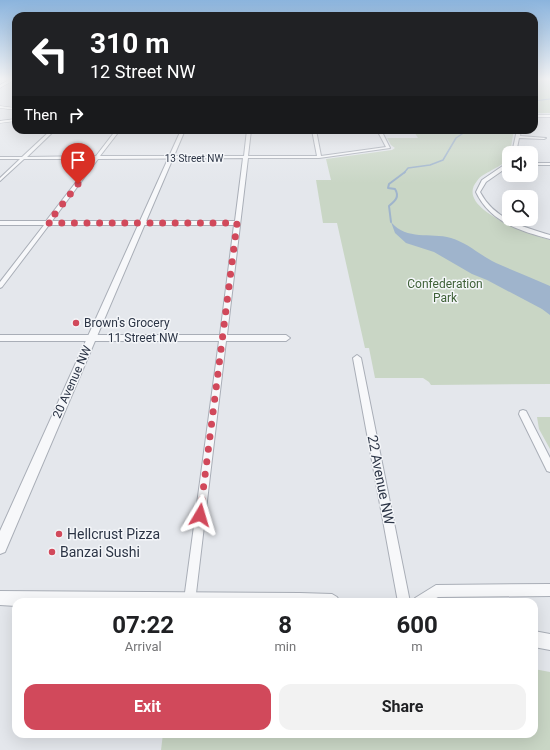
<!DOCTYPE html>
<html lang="en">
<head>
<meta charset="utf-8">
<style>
  body { margin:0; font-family:Roboto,sans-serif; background:#f2f2f2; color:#202124; height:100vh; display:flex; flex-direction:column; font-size:15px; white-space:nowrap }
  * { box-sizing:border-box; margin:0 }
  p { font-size:13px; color:#757577 }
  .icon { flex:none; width:22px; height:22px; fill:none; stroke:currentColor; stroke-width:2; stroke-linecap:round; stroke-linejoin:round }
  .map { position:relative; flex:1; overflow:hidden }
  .side { position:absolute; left:12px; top:598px; width:526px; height:140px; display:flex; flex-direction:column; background:#fff; border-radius:12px; box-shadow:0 4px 16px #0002 }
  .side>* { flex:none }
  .guide { position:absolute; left:12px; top:12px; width:526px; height:122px; border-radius:12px; box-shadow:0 4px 16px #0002; background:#202124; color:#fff; overflow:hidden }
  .fabs { position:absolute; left:502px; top:146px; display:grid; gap:8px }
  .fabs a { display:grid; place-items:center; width:36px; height:36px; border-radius:8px; background:#fff; box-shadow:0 4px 16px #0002; font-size:20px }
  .pin { position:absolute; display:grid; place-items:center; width:34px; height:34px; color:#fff; margin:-41px -17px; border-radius:50% 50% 50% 0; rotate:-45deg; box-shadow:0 0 4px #0007 }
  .pin .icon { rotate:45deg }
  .me { position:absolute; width:44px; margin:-22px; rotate:7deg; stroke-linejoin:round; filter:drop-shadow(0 0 3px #0008) }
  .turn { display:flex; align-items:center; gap:14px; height:84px; padding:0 12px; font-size:18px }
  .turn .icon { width:52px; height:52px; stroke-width:2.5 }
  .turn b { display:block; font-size:28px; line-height:34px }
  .then { display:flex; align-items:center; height:38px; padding:0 12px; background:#0003; gap:8px; font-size:15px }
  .eta { display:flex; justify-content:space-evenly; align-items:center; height:68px; text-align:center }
  .eta b { font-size:24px; font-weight:700; line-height:28px }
  .cta { display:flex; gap:8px; margin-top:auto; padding:8px 12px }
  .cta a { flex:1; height:46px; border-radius:12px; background:#d1495b; color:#fff; font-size:16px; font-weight:700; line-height:46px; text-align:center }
  .cta a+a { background:#f2f2f2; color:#202124 }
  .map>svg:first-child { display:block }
  .green { fill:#c9d6c5 }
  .water { fill:#9fb4cc }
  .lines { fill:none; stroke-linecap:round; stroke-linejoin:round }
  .stream-far2 { stroke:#9fb4cc; stroke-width:1 }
  .stream-far1 { stroke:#9fb4cc; stroke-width:1.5 }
  .stream { stroke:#9fb4cc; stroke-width:2 }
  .minor-casing { stroke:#a9aeb7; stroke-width:2 }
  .tertiary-casing { stroke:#a9aeb7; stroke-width:2 }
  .secondary-casing { stroke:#a9aeb7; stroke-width:1 }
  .trunk-casing { stroke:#8b94a3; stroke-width:1 }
  .minor { fill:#f7f8fa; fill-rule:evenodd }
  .tertiary { fill:#f7f8fa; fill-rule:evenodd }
  .secondary { fill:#fff; fill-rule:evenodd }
  .trunk { fill:#fff; fill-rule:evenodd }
  .route { stroke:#d1495b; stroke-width:7; stroke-dasharray:0 12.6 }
  .poi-dot { fill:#d1495b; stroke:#f4f6f9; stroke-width:1.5 }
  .labels { text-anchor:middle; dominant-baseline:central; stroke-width:3; stroke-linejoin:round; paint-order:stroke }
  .far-street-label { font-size:10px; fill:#2b3445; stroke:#f4f6f9 }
  .park-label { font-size:12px; fill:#3f6138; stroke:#f4f6f9 }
  .poi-label { font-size:12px; fill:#2b3445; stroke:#f4f6f9; text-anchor:start }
  .street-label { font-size:12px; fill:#2b3445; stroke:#f4f6f9 }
  .near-street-label { font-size:14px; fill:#2b3445; stroke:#f4f6f9 }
  .near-poi-label { font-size:14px; fill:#2b3445; stroke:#f4f6f9; text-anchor:start }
</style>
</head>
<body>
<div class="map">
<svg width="550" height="750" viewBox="0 0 550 750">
  <rect width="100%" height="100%" fill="#e4e7ec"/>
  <path class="green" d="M534,78H550V113H534Z
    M413,130H514C512,139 511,155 505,162C501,165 496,168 492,170C487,173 480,176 477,181C453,209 533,235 550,240V384L431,385L429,382L423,378H375L369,348H365L337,223H323L316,180H331L326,159L392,150L395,148L391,145L387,138H418Z
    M537,417H550V449L539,429Z
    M534,669L550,672V750H161L163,734H534Z"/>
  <path class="water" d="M391,222C407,241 430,232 451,238C468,243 481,256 496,263C514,271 532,278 550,286V315L542,309L487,280L472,274L434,252L406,243L395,233Z"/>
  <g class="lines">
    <path class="stream-far2" d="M534,101L550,99"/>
    <path class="stream-far1" d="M404,173L408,168L430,165L443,160L456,138L468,130"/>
    <path class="stream" d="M391,222L389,206C395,201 400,197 395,189L388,188L389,184L405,172"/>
    <g class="minor-casing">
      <path id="minor" d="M51,130H55L27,157L96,156L116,130H120L100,156H244L247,130H251L248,156H317L312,130H316L321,156L386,147L377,130H381L390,148L319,158H248L227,335H286L290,338L286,341H226L195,602H185L184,600L219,341H0V335H220L234,225H49L2,287L0,288V282L44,225H0V221H46L94,159H24L0,181V178L20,159H0V157H22ZM243,158L235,221H52L98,159Z
        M517,130H521L520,136L546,138L544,139L519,138L516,153H512Z
        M507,163H509V166L486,182L480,192C494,219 523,227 550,235V239C520,231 490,222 476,192L482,180Z
        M531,163H550V165H531Z
        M357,355L361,358L410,602H398L353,358Z
        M523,410L526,411L550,458V472L547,471L519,414L520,411Z
        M550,584V596L438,597L430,602H413L415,598L436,585Z"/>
    </g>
    <g class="tertiary-casing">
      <path id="tertiary" d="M181,130H185L5,552L0,554V531Z
        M0,591L300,593L332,594L337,597L340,602H16V606L0,605Z
        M534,631L550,634V650L534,647Z"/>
    </g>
    <g class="secondary-casing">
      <path id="secondary" d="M0,106L16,108V110L0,108Z
        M534,115H550V117H534Z
        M16,119V121L0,123V121Z"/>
    </g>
    <g class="trunk-casing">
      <path id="trunk" d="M12,78H16V79L0,88V85Z"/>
    </g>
    <use href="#minor" class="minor"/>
    <use href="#tertiary" class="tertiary"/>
    <use href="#secondary" class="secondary"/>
    <use href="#trunk" class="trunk"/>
  </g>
  <linearGradient id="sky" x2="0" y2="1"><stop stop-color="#8bb4dd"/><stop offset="0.43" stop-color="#f3f4f6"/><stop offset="1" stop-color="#f3f4f6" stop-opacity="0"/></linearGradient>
  <rect width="550" height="183" fill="url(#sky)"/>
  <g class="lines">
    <path class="route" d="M78,184L48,223H237L200,515"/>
  </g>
  <g class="poi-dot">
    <circle cx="76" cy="323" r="4"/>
    <circle cx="59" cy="534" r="4"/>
    <circle cx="52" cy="552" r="4"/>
  </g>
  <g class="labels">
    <g class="far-street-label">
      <text x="194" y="158">13 Street NW</text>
    </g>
    <g class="park-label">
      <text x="445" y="284">Confederation<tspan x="445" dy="14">Park</tspan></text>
    </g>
    <g class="poi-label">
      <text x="84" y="323">Brown's Grocery</text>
    </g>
    <g class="street-label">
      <text x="143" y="338">11 Street NW</text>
      <text transform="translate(72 382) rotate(-66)">20 Avenue NW</text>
    </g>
    <g class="near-street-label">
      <text transform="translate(381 480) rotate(79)">22 Avenue NW</text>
    </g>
    <g class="near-poi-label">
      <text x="67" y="534">Hellcrust Pizza</text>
      <text x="60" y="552">Banzai Sushi</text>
    </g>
  </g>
</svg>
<div class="fabs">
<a><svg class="icon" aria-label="sound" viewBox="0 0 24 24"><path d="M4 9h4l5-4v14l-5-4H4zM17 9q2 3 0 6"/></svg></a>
<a><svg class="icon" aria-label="search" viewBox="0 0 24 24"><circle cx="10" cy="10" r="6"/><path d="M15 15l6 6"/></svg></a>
</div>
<div class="pin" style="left:78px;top:184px;background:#d93025"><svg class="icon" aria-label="arrive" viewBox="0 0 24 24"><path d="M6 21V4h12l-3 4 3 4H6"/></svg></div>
<svg class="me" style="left:200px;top:515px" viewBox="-20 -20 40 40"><path d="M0-17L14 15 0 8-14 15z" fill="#d1495b" stroke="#fff" stroke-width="4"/></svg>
<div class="guide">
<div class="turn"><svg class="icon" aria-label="left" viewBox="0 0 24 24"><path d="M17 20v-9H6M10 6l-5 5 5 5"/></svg><div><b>310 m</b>12 Street NW</div></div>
<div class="then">Then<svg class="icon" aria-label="right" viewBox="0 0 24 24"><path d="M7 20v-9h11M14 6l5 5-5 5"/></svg></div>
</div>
<section class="side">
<div class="eta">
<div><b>07:22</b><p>Arrival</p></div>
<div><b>8</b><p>min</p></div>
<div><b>600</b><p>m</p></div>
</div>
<div class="cta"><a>Exit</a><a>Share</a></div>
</section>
</div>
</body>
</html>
